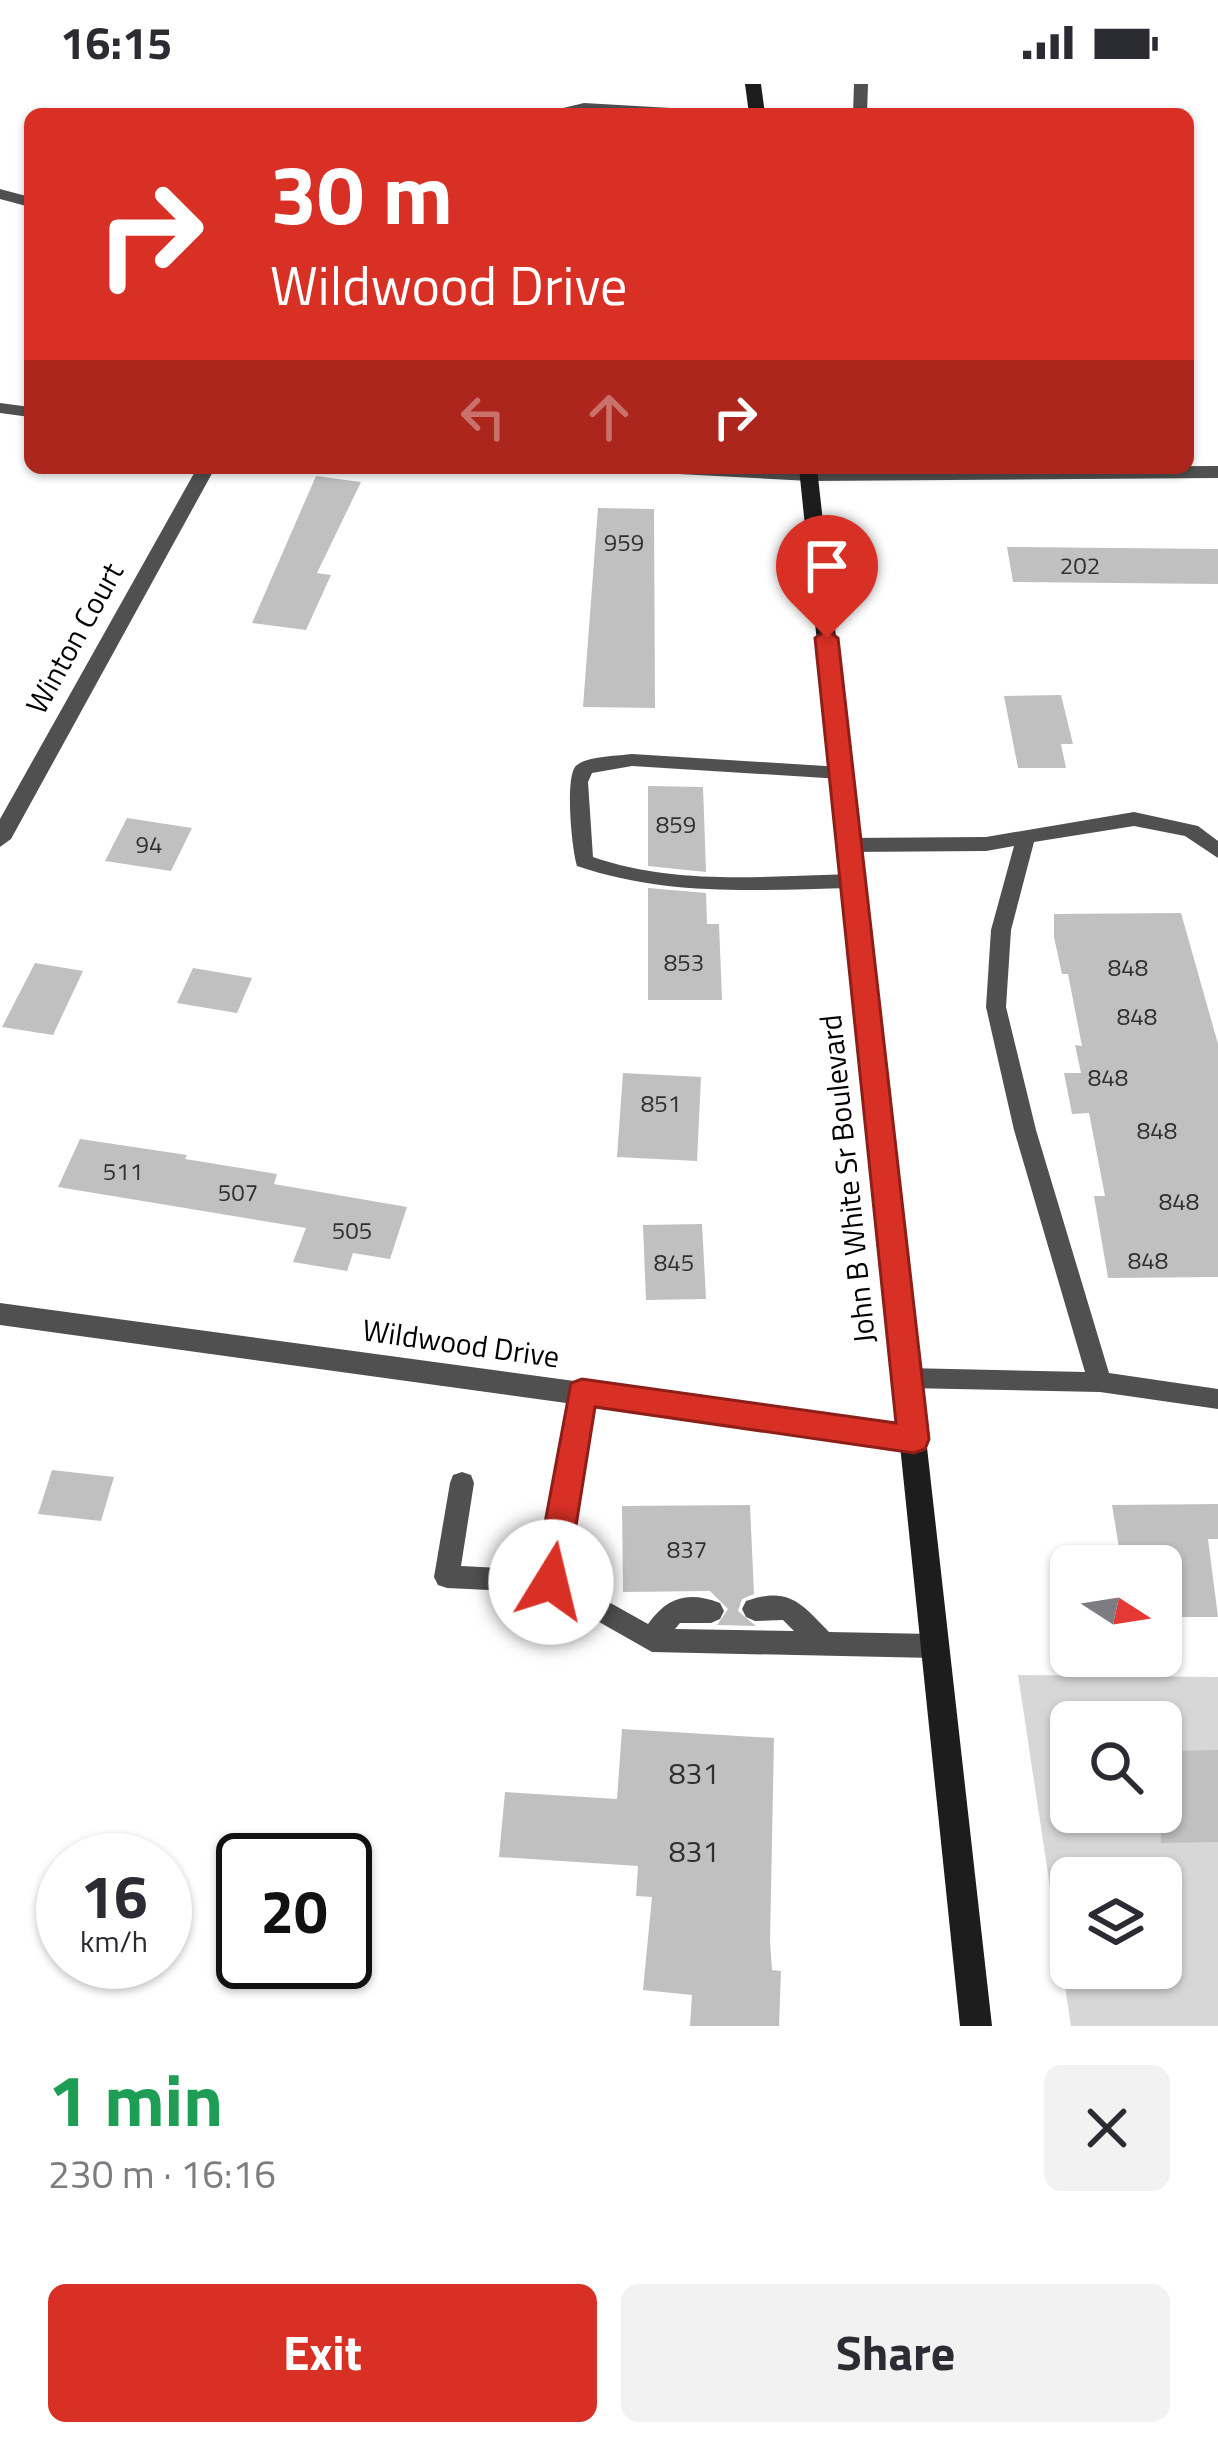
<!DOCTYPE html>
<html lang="en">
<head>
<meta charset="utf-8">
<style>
  body { margin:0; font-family:"Titillium Web",sans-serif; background:#f2f2f3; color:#2b2b33; height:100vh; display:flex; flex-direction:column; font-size:45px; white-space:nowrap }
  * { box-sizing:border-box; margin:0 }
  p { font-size:39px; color:#7c7c81 }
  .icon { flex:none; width:66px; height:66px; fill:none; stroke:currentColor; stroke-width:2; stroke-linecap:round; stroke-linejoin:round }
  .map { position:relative; height:1942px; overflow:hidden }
  .side { display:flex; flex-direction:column; background:#fff; flex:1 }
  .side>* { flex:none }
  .hud { position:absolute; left:24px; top:24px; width:1170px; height:366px; border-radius:18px; box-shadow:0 3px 9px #0004; background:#d93025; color:#fff; overflow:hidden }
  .needle { width:78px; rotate:102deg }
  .fabs { position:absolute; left:1050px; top:1461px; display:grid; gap:24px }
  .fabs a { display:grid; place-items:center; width:132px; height:132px; border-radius:18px; background:#fff; box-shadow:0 3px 9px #0004; font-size:60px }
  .speed { position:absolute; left:36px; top:1749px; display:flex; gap:24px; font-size:60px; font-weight:700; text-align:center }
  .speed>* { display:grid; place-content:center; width:156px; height:156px; border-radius:50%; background:#fff; box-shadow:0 3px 9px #0004; line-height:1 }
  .speed small { font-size:30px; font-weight:400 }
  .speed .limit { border:6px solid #111; border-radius:18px; background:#fff; color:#111 }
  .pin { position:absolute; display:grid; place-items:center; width:102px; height:102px; color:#fff; margin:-123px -51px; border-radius:50% 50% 50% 0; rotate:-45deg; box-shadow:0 0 12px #0007 }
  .pin .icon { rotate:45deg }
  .me { position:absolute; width:132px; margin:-66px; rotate:9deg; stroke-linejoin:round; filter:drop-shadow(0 0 9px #0008) }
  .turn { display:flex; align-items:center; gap:42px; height:252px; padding:0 48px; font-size:54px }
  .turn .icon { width:156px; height:156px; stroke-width:2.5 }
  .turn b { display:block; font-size:84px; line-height:102px }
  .lanes { display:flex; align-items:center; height:114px; padding:0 48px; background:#0003; justify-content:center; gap:60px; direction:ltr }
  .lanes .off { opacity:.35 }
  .round { display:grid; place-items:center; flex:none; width:126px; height:126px; border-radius:18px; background:#f2f2f3 }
  .head { display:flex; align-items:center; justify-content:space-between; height:204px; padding:0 48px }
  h1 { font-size:72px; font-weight:700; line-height:90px; color:#1e9e55 }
  .cta { display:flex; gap:24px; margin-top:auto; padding:24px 48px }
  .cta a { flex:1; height:138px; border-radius:18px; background:#d93025; color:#fff; font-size:48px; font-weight:700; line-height:138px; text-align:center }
  .cta a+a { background:#f2f2f3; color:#2b2b33 }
  .status { display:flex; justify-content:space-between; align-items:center; height:84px; padding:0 60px; background:#fff; direction:ltr }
  .status svg { height:33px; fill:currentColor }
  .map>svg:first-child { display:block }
  .green { fill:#d7d7d7; fill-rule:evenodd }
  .building { fill:#c0c0c0 }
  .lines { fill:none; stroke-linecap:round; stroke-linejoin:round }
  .lane { fill:#505050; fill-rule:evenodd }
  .street { fill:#505050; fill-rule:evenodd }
  .secondary { fill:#1d1d1d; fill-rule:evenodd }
  .route { fill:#d93025; stroke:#8d1f18; stroke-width:3 }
  .labels { text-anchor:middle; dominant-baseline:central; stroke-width:9; stroke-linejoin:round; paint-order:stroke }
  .number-label { font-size:24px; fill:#303030 }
  .street-label { font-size:30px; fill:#000; stroke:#fff }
  .near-number-label { font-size:30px; fill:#303030 }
</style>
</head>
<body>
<div class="status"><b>16:15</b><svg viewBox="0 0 49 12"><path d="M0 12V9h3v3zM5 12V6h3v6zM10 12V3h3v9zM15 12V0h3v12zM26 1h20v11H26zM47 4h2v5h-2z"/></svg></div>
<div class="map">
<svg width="1218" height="1942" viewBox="0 0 1218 1942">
  <rect width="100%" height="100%" fill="#fff"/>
  <path class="green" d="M1018,1591L1218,1593V1942H1071ZM1071,1638H1161V1728H1071ZM1071,1794H1161V1884H1071Z"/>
  <path class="building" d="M316,392L361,398L317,489L331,491L306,546L252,539Z
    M598,424L654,425L655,624L583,623Z
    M1007,463L1218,465V500L1013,498Z
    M1061,611L1073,660H1061L1066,684H1018L1004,612Z
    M648,702L703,703L706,788L648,782Z
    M127,734L192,744L171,787L105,777Z
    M648,804L706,809L707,840H719L722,916H648Z
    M1181,829L1218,960V1193L1108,1194L1094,1112H1105L1089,1029L1072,1030L1064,989H1081L1075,961L1082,962L1068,890H1062L1054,853V830Z
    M35,879L83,887L53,951L2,943Z
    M193,884L252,894L237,929L177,919Z
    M623,989L701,993L697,1077L617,1073Z
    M80,1055L187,1071L185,1075L277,1090L274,1100L407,1123L390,1175L353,1169L347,1187L293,1178L306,1144L58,1103Z
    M702,1140L706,1215L646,1216L643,1141Z
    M52,1386L114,1393L101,1437L38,1430Z
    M1218,1420V1455H1208L1218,1533H1161V1482H1122L1112,1421Z
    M750,1421L754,1510L742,1515L738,1527L756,1542L717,1541L728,1525L710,1507L623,1508L622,1422Z
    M622,1645L774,1654L770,1857L772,1886L781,1887L779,1942H690L692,1911L643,1906L652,1813L636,1812L638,1782L499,1773L505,1708L617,1715Z
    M1218,1666V1758L1161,1759V1667Z"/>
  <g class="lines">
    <path class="lane" d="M854,0H868L867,30H853Z
      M584,19L705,26L712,30L584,27L538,30Z
      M632,670L841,683L850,689L841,695L632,682L592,689L588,698L593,773C677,802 766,792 853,790L863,797L853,804C758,806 668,813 577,782C572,766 565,697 575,683C584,672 618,672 632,670Z
      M1134,728L1198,742L1218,757V774L1185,752L1134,742L1034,758L1011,846L1006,923L1036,1046L1109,1289L1218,1305V1325L1100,1308L906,1304L898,1301L894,1294L898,1287L906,1284L1085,1288L1014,1046L986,923L991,846L1014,762L986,767L848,768L838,761L848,754L986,753Z
      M582,1298L590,1301L594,1308L564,1493L648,1540C668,1513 687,1507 720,1519L724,1527L720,1535L711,1539H680L675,1545L794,1547L783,1536L755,1537L746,1533L742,1525L746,1517C789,1502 801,1519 829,1548L933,1550L942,1554L946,1562L942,1570L933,1574L652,1568L548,1509L447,1504L438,1501L434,1493L450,1399L453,1391L462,1388L471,1391L474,1399L461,1482L540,1486L570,1308L574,1301Z"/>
    <path class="street" d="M0,105L30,113V123L0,115Z
      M0,319L30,323V333L0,329Z
      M1218,382V394L810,397L679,390L670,384Z
      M197,384H215L11,755L0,763V735Z
      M0,1219L914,1343L924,1347L928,1355L924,1363L914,1367L0,1241Z"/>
    <path class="secondary" d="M745,0H761L765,30H749Z
      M799,384H817L992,1942H960Z"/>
  </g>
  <path class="route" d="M827,546L838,554L929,1355L925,1365L914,1369L595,1323L567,1498L562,1508L551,1513L539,1508L534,1498L571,1299L582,1295L896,1339L815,554Z"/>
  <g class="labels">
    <g class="number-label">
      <text x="624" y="458">959</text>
      <text x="1080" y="481">202</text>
      <text x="676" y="740">859</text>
      <text x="149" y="760">94</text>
      <text x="684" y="878">853</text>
      <text x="1128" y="883">848</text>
      <text x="1137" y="932">848</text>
      <text x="1108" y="993">848</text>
      <text x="661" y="1019">851</text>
      <text x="1157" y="1046">848</text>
      <text x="123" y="1087">511</text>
      <text x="238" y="1108">507</text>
      <text x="1179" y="1117">848</text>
      <text x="352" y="1146">505</text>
      <text x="1148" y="1176">848</text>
      <text x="674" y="1178">845</text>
      <text x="687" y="1465">837</text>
    </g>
    <g class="street-label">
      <text transform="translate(74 554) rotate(-61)">Winton Court</text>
      <text transform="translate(847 1095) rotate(-96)">John B White Sr Boulevard</text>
      <text transform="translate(461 1259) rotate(8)">Wildwood Drive</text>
    </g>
    <g class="near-number-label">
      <text x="694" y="1689">831</text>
      <text x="694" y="1767">831</text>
    </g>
  </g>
</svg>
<div class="fabs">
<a><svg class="needle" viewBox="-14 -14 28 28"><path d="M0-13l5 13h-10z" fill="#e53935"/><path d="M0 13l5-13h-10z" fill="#7c7c81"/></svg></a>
<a><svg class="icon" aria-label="search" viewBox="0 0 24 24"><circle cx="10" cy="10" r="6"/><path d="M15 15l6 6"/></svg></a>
<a><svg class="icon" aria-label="layers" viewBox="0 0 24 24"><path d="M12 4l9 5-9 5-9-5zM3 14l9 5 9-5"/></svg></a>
</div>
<div class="speed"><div>16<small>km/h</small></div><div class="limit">20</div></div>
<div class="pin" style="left:827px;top:554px;background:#d93025"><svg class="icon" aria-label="arrive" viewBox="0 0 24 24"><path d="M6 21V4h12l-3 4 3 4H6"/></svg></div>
<svg class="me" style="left:551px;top:1498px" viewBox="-20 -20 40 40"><circle r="19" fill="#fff"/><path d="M0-13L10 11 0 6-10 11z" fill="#d93025"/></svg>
<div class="hud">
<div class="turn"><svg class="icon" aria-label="right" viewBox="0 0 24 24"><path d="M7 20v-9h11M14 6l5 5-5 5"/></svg><div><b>30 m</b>Wildwood Drive</div></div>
<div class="lanes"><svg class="icon off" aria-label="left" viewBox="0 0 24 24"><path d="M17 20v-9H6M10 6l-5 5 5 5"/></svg><svg class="icon off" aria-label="ahead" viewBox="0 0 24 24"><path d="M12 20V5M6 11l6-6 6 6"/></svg><svg class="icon" aria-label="right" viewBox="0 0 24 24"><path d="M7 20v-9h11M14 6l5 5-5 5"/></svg></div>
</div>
</div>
<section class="side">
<div class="head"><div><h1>1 min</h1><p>230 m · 16:16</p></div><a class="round"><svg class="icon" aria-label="close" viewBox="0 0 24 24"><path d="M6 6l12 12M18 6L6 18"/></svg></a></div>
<div class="cta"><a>Exit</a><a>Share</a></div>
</section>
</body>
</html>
